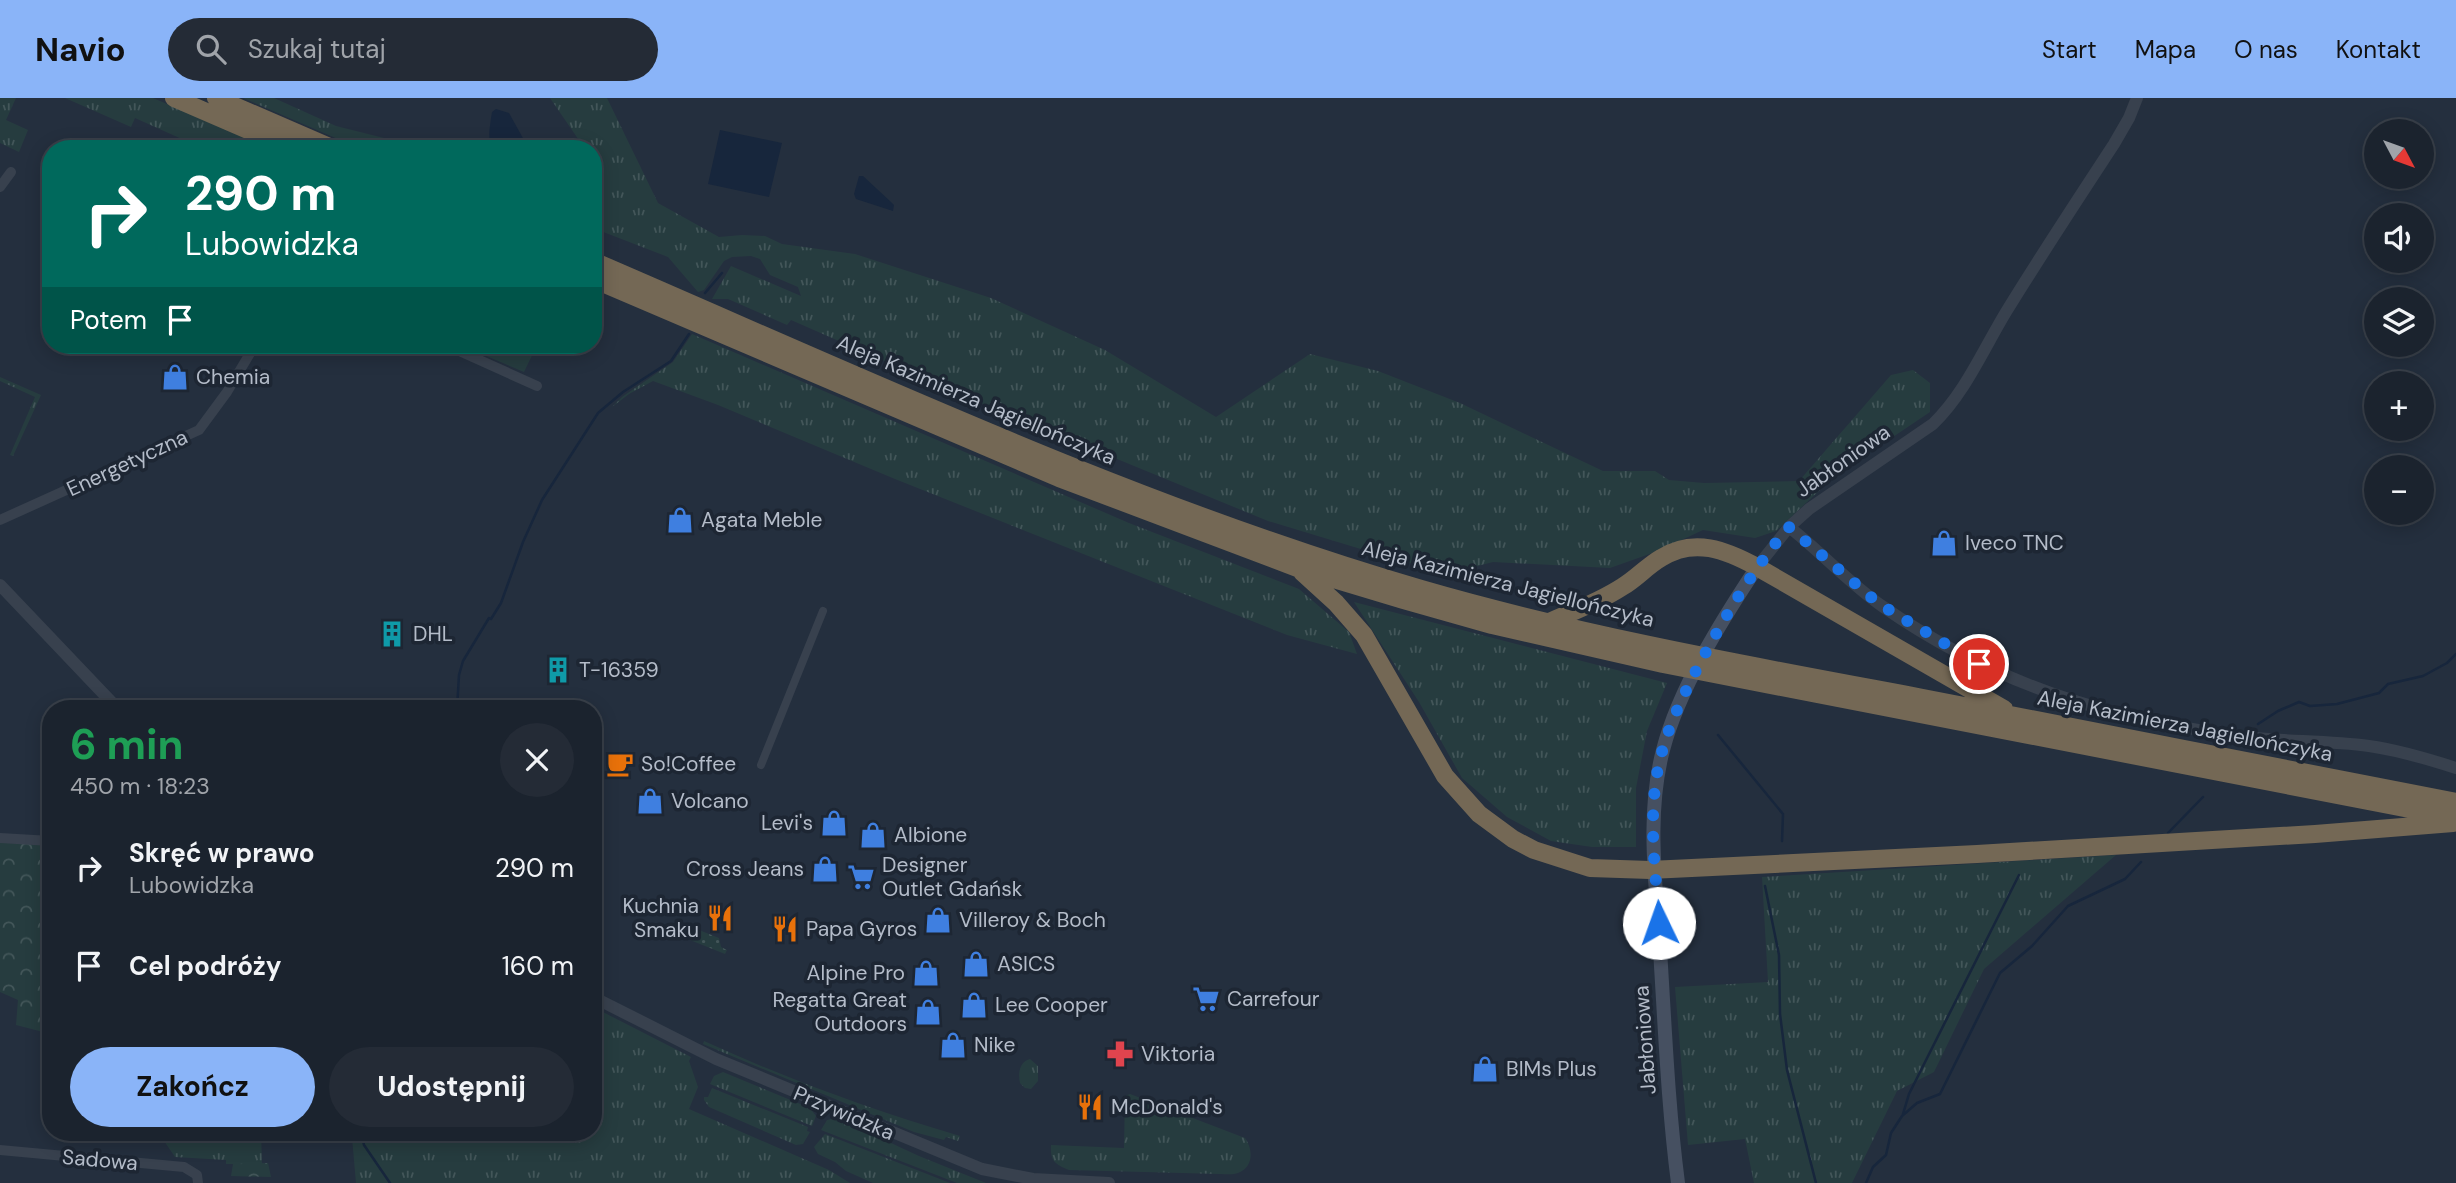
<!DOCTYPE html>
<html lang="pl">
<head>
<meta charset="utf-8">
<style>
  body { margin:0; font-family:"DM Sans",sans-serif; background:#242b36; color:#f1f3f6; height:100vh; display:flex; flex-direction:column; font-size:26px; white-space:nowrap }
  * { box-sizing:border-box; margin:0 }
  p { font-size:23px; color:#a0a4aa }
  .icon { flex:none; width:38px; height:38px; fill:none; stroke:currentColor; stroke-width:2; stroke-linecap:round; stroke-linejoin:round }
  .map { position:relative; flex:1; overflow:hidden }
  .panel { position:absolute; left:42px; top:602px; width:560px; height:441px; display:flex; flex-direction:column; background:#1b232e; border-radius:28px; box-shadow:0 4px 18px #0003,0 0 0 2px #39404a }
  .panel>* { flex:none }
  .banner { position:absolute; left:42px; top:42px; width:560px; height:214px; border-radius:28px; box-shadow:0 4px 18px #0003,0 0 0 2px #39404a; background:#00695c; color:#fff; overflow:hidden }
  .needle { width:46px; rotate:131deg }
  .buttons { position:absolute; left:2364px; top:21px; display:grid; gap:14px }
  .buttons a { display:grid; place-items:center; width:70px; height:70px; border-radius:50%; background:#1b232e; box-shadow:0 4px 18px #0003,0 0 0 2px #39404a; font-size:35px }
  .pin { position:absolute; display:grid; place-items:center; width:60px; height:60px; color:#fff; margin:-30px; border:4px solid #fff; border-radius:50%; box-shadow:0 2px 7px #0007 }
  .me { position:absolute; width:77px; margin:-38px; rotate:357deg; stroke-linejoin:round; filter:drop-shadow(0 0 5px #0008) }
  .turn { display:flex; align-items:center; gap:24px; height:147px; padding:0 28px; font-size:32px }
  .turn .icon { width:91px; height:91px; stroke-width:2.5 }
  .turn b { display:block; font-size:49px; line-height:60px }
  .then { display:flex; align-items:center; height:66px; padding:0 28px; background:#0003; gap:14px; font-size:26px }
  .round { display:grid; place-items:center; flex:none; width:74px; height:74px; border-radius:37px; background:#242b36 }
  .summary { display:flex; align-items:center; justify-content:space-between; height:119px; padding:0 28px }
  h1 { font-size:42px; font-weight:700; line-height:52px; color:#1e9e55 }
  .button { display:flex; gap:14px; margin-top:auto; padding:14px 28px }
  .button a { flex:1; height:80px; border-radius:42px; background:#8ab4f8; color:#111; font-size:28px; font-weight:700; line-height:80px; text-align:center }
  .button a+a { background:#242b36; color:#f1f3f6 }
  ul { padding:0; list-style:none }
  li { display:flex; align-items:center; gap:21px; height:98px; padding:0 28px }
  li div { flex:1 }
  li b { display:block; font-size:26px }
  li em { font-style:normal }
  header { display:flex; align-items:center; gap:42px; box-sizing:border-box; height:98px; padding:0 35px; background:#8ab4f8; color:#111 }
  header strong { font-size:33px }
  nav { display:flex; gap:38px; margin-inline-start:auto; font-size:24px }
  .search { width:490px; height:63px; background:#242b36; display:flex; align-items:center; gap:18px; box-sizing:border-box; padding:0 24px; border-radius:38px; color:#a0a4aa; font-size:26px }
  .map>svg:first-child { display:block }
  .grass { fill:url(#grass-tufts) }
  .forest { fill:url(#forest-crowns) }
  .park { fill:url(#park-dots) }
  .water { fill:#17263c }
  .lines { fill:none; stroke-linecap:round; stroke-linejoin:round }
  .stream { stroke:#17263c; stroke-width:2.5 }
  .pedestrian { stroke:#38414e; stroke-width:8 }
  .minor { stroke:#38414e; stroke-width:10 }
  .tertiary { stroke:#38414e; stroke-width:12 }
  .secondary { stroke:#465061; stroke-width:14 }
  .motorway { stroke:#746855; stroke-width:18 }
  .route { stroke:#1a73e8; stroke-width:12; stroke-dasharray:0 21.6 }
  .labels { text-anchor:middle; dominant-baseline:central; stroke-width:7; stroke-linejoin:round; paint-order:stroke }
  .poi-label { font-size:21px; fill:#b4bcc9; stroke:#1d2633; text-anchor:start }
  .street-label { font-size:21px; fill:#b4bcc9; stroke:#1d2633 }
</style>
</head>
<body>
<header>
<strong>Navio</strong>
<div class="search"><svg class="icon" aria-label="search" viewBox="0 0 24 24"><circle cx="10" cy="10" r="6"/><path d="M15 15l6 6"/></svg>Szukaj tutaj</div>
<nav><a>Start</a><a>Mapa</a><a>O nas</a><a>Kontakt</a></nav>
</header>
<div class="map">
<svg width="2456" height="1085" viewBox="0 0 2456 1085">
  <defs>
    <pattern id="grass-tufts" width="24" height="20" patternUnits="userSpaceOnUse" patternTransform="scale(1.75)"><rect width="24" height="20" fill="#263c3f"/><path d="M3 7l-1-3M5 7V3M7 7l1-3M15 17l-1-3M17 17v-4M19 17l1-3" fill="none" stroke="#435659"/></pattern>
    <pattern id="forest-crowns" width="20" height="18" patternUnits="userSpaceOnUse" patternTransform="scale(1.75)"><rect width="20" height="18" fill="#263c3f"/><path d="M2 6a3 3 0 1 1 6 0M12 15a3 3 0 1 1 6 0" fill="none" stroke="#435659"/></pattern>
    <pattern id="park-dots" width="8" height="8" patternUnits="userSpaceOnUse" patternTransform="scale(1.75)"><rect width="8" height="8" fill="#263c3f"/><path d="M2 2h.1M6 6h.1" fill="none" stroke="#435659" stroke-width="1.8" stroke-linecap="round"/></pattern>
  </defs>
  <rect width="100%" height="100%" fill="#242f3e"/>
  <path class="grass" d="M0,0H16L6,22L28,32L19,54L0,45Z
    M65,0H153L272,51H204L135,20L131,29Z
    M243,0H274L336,28L400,44L415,51H361Z
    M550,0H607L658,105L719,139L742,137L765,138L782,146L855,156L991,200L1105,252L1216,319L1310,256L1378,273L1460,305L1603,373H1655L1669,382L1704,385L1799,383L1891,277L1913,272L1930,285V314L1835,378L1776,433L1755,440L1703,432L1658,453L1610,470L1493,464L1450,475L1397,462L1268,423L971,301L791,222L787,227L728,201H712L731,168L801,198L798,189L770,177L760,161L751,158L732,159L724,163L704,192L698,194L668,159L593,130V83L601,75L593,62V51H585Z
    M692,236L1129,425L1299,491L1349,534L1357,556L1287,537L895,381L718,307L653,283L629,296L612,309L622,299L673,264Z
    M470,247H537L524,274L468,250Z
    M0,279L41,297L13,358L10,357L35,299L0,283Z
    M1354,504L1667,585L1647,633L1636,690V749H1592L1551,743L1507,719L1462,680L1419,604Z
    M2116,757L1984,871L1934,974L1897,993L1852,1085H1754L1745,1041L1688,1047L1675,889L1768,884L1762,779Z
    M593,909L691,959L689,963L698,989L689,1011L829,1072L850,1085H356L352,1039L357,1034H593Z
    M704,943C787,981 872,1012 960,1038L958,1043L946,1039L944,1042L914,1034L703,946Z
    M1030,961L1038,968V983L1031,991L1025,990L1020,985C1018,976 1019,964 1030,961Z
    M723,974L810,1010L816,1018L812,1028L710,986L714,978Z
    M712,990L808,1029L807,1033L810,1034L803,1046L796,1047L709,1009L704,1002V999H708Z
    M1130,996L1245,1040C1253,1051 1254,1069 1238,1075C1233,1077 1225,1076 1220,1076L1069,1072C1055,1066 1050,1063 1051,1047L1124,1050L1125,998Z
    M837,1020L919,1058L986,1085H957L821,1032L827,1022Z
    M158,1034H261L262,1066H226V1062L175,1059Z
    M825,1036L950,1085H873L846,1073L835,1064L818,1056L814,1049Z"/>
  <path class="forest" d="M0,744L51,746V936L16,927L18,902L0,894Z
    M268,1065L271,1079L231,1078L233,1066Z"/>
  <path class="park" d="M694,830L719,840L721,849L727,852L725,856L690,842Z"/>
  <path class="water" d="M496,11L509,15L529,51C490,51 485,57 492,14Z
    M720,32L782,45L769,99L708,86Z
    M859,78H863L891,104L894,107L893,113L856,101L854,96Z"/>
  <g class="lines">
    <path class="stream" d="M705,195L722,175
      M457,611L459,577L463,563L489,520L491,521L501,505L523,444L542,402L598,315L623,294L671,263L689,236
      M2258,626L2278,613L2299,604L2310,608L2337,606L2379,595L2388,586L2423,578L2447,565L2456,556
      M1718,637L1783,716L1782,743
      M2168,735L2203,699
      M1765,788L1779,857L1780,916L1787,972L1816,1085
      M1903,1016L1909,996L2019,777
      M361,1034L364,1047L390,1085
      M1866,1085L1873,1069L1886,1057L1891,1035L1902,1018L1917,1005L1940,996L2000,875L2032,848L2068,808L2125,781L2141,764"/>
    <path class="pedestrian" d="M761,667L823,513"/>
    <path class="minor" d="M0,89L11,74
      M446,247L537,288
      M0,422L199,332L227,294L255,247
      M0,740L51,743
      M0,1052L184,1069L197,1077L198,1085"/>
    <path class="tertiary" d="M1789,429C1821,454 1849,485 1882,508C1994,586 2103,619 2237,638C2280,644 2325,642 2369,648C2398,652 2428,661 2456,670
      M1757,469L1789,429L1809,411L1933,326C1965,295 1983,252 2006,214C2041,157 2078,101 2114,46L2129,20L2137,0
      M0,487L118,611
      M593,899L716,961L982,1071L1033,1081L1109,1085"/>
    <path class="secondary" d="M1678,1085C1668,1008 1665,930 1660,852C1656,786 1646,717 1663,652C1679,590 1722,522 1757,469"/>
    <path class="motorway" d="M174,0L292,51
      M216,0L334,51
      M593,163C865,280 1136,408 1421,491C1583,538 1752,568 1918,599C2097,634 2277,669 2456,704
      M593,181L1059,380L1300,471L1403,502L1492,527L1663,566L2456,720
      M1302,474L1336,505L1364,537L1445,678L1479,716L1513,741L1534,752L1590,770L1650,772L1977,756L2315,736L2453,725
      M1549,524C1574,513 1599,504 1622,489C1636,481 1647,468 1661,460C1694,439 1726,452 1757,469L2004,611"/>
  </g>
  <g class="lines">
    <path class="route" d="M1659,825C1656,778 1649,729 1656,682C1662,639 1682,600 1701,563C1727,515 1754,470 1789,429L1879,506L1979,566"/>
  </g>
  <defs>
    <g id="shop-bare" transform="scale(2.1)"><path d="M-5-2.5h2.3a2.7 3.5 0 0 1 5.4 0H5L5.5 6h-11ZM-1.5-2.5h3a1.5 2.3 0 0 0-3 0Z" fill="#3f7fe0" stroke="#1d2633" stroke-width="2.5" paint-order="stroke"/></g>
    <g id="building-bare" transform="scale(2.1)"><path d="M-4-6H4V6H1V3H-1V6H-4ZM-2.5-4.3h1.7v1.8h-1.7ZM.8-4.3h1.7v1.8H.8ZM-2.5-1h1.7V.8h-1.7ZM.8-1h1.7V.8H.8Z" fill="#0f9aa8" stroke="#1d2633" stroke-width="2.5" paint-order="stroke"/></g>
    <g id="cafe-bare" transform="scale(2.1)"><path d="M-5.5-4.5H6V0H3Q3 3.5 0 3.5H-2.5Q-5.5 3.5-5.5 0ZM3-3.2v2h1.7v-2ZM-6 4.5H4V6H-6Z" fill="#e8710a" stroke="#1d2633" stroke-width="2.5" paint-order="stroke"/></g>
    <g id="supermarket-bare" transform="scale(2.1)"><path d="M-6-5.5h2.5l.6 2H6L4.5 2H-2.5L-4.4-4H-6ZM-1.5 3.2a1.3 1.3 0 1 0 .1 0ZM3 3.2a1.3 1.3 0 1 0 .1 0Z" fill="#3f7fe0" stroke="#1d2633" stroke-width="2.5" paint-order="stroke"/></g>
    <g id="restaurant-bare" transform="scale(2.1)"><path d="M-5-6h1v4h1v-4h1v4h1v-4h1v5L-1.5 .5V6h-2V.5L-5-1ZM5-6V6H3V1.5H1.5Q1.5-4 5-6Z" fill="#e8710a" stroke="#1d2633" stroke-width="2.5" paint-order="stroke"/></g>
    <g id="pharmacy-bare" transform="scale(2.1)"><path d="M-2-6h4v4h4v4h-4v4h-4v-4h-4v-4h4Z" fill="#e0444e" stroke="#1d2633" stroke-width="2.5" paint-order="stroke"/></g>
  </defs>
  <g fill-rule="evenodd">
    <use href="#shop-bare" x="175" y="279"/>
    <use href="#shop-bare" x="680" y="422"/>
    <use href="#shop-bare" x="1944" y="445"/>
    <use href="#building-bare" x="392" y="536"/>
    <use href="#building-bare" x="558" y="572"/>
    <use href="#cafe-bare" x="620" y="666"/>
    <use href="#shop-bare" x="650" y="703"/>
    <use href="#shop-bare" x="834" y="725"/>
    <use href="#shop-bare" x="873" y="737"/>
    <use href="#shop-bare" x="825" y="771"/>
    <use href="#supermarket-bare" x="861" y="779"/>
    <use href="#restaurant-bare" x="720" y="820"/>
    <use href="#shop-bare" x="938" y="822"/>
    <use href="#restaurant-bare" x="785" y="831"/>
    <use href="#shop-bare" x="976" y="866"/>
    <use href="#shop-bare" x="926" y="875"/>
    <use href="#supermarket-bare" x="1206" y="901"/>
    <use href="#shop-bare" x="974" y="907"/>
    <use href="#shop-bare" x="928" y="914"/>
    <use href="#shop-bare" x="953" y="947"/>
    <use href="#pharmacy-bare" x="1120" y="956"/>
    <use href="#shop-bare" x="1485" y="971"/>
    <use href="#restaurant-bare" x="1090" y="1009"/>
  </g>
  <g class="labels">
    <g class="poi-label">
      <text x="196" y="279">Chemia</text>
      <text x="701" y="422">Agata Meble</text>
      <text x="1965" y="445">Iveco TNC</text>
      <text x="413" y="536">DHL</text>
      <text x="579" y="572">T-16359</text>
      <text x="641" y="666">So!Coffee</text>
      <text x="671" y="703">Volcano</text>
      <text x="813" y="725" text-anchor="end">Levi's</text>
      <text x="894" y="737">Albione</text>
      <text x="882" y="767">Designer<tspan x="882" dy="24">Outlet Gdańsk</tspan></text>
      <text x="804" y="771" text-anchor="end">Cross Jeans</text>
      <text x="699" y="808" text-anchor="end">Kuchnia<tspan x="699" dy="24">Smaku</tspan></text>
      <text x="959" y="822">Villeroy &amp; Boch</text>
      <text x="806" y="831">Papa Gyros</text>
      <text x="997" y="866">ASICS</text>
      <text x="905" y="875" text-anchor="end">Alpine Pro</text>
      <text x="1227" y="901">Carrefour</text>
      <text x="907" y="902" text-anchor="end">Regatta Great<tspan x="907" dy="24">Outdoors</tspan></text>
      <text x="995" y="907">Lee Cooper</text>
      <text x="974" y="947">Nike</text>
      <text x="1141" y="956">Viktoria</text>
      <text x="1506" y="971">BIMs Plus</text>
      <text x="1111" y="1009">McDonald's</text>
    </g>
    <g class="street-label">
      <text transform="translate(976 302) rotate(23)">Aleja Kazimierza Jagiellończyka</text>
      <text transform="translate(1843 363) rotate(-35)">Jabłoniowa</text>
      <text transform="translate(127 365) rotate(-25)">Energetyczna</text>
      <text transform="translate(1508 486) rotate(14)">Aleja Kazimierza Jagiellończyka</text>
      <text transform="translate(2185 628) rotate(11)">Aleja Kazimierza Jagiellończyka</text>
      <text transform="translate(1645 942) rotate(-94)">Jabłoniowa</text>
      <text transform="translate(844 1015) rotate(23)">Przywidzka</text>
      <text transform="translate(100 1062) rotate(5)">Sadowa</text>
    </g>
  </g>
</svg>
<div class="buttons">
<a><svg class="needle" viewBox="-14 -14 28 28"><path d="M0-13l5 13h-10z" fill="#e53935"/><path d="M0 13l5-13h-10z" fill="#a0a4aa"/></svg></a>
<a><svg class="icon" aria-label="sound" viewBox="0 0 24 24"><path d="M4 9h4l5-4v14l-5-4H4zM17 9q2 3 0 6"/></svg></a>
<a><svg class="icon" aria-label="layers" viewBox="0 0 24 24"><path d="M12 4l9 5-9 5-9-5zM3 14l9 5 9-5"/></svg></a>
<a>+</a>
<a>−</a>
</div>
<div class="pin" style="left:1979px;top:566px;background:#d93025"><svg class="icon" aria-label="arrive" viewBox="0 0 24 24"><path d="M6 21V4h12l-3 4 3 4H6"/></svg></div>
<svg class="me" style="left:1659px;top:825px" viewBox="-20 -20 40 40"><circle r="19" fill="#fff"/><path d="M0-13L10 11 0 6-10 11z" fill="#1a73e8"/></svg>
<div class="banner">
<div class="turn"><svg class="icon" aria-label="right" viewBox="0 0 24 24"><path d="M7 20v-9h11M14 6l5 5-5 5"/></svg><div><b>290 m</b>Lubowidzka</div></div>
<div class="then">Potem<svg class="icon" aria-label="arrive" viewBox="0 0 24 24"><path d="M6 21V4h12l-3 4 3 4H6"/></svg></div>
</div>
<section class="panel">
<div class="summary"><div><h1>6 min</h1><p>450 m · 18:23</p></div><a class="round"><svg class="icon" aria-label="close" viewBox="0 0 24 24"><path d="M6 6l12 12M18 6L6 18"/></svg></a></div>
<ul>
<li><svg class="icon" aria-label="right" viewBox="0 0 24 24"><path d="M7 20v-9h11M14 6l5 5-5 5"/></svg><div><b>Skręć w prawo</b><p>Lubowidzka</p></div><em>290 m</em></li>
<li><svg class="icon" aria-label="arrive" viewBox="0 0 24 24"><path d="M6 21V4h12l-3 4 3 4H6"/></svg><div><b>Cel podróży</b></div><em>160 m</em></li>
</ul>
<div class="button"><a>Zakończ</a><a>Udostępnij</a></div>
</section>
</div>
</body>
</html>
